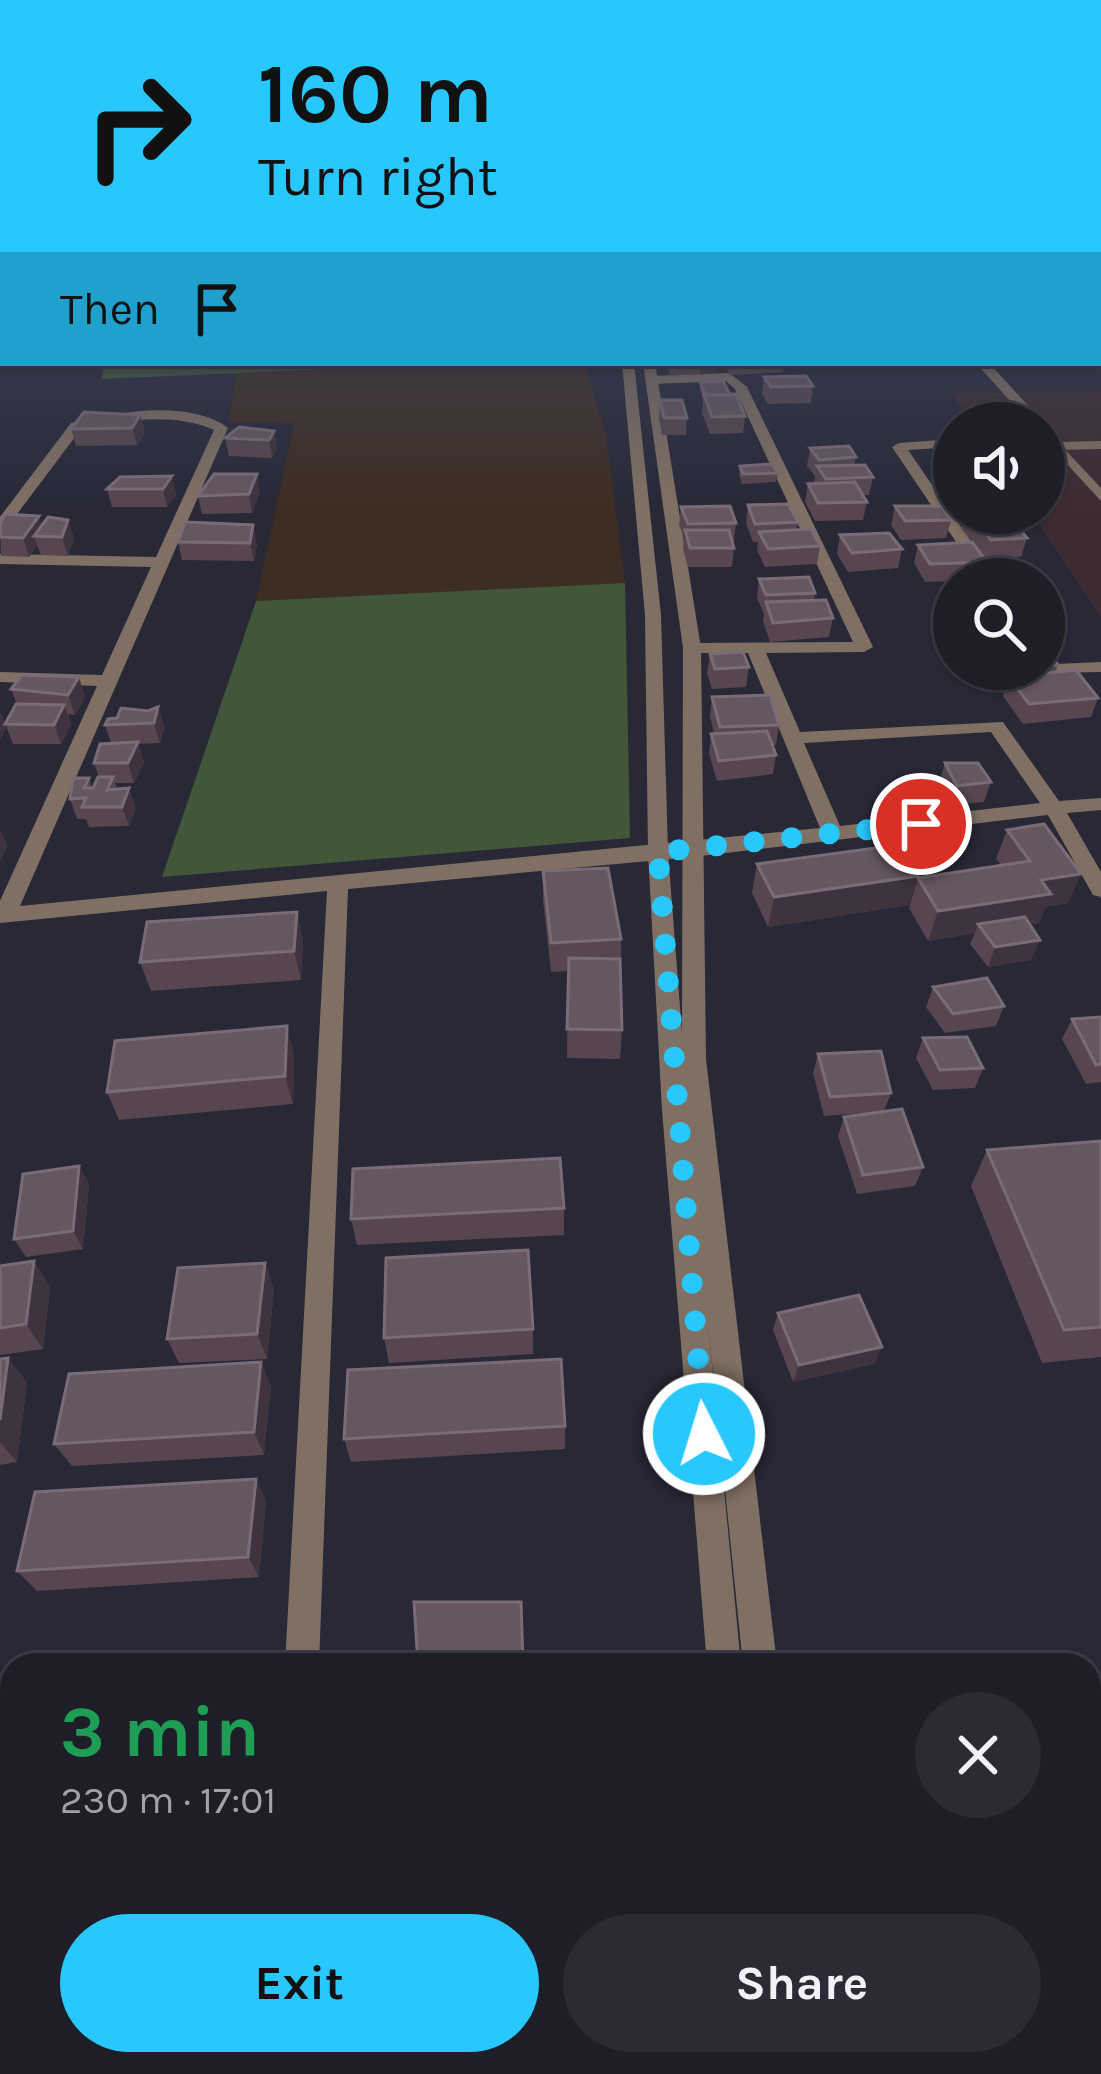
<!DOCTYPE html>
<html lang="en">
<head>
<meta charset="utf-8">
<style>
  body { margin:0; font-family:Karla,sans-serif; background:#2b2b35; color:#f1f3f6; height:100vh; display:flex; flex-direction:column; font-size:45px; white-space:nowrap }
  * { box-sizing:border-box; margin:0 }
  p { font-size:39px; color:#a1a2a8 }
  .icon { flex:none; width:66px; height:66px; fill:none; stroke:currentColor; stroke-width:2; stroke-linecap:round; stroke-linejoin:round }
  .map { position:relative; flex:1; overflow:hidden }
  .details { position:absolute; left:0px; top:1653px; width:1101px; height:423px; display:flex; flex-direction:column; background:#1e1e29; border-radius:36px 36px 0 0; box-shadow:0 3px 9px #0004,0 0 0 3px #3c3c46 }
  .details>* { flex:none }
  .banner { position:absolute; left:0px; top:0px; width:1101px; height:366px; box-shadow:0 3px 9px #0004,0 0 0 3px #3c3c46; background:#28c8ff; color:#111; overflow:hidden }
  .controls { position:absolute; left:933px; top:402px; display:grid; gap:24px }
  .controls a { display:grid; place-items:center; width:132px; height:132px; border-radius:50%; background:#1e1e29; box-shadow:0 3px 9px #0004,0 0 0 3px #3c3c46; font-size:60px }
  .pin { position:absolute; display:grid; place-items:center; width:102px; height:102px; color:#fff; margin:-51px; border:6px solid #fff; border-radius:50%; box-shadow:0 3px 12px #0007 }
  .me { position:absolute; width:132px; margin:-66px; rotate:355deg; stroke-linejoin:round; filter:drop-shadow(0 0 9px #0008) }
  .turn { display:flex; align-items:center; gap:42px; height:252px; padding:0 60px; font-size:54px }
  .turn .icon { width:156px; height:156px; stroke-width:2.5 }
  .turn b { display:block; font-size:84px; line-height:102px }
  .then { display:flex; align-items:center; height:114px; padding:0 60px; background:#0003; gap:24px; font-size:45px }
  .round { display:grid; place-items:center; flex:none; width:126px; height:126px; border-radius:63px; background:#2b2b35 }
  .headline { display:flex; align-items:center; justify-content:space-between; height:204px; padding:0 60px }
  h1 { font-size:72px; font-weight:700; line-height:90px; color:#1e9e55 }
  .cta { display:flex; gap:24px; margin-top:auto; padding:24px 60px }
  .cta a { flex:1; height:138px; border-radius:72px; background:#28c8ff; color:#111; font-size:48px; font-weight:700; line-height:138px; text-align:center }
  .cta a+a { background:#2b2b35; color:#f1f3f6 }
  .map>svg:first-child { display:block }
  .commercial { fill:#3d2b32 }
  .education { fill:#3d2d22 }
  .green { fill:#425639 }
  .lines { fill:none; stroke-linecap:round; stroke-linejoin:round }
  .minor { fill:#807063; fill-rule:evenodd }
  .tertiary { fill:#807063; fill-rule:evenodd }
  .wall { fill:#57464f }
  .shaded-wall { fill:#3e333e }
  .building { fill:#665660; stroke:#796c76; stroke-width:3 }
  .route { stroke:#28c8ff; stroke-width:21; stroke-dasharray:0 37.8 }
</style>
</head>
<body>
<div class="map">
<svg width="1101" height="2074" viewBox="0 0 1101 2074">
  <rect width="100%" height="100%" fill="#282837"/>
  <path class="commercial" d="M1101,392V617L1032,513H1044V423H972L952,393Z"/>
  <path class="education" d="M461,363H584L606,435L625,583L256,601L294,423L228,422L237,373Z"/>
  <path class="green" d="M104,363H461L102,379Z
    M625,583L630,838L162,877L256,601Z"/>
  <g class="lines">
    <path class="minor" d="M0,244H3V250H0Z
      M729,373L747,387L873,647L864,652L766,653L800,732L1003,722L1059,801L1101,798V810L1067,813L1101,872V897L1093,895L1048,815L692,857L348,889L319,1665H285L327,891L0,923V901L97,686L0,682V672L102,675L151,567L0,564V554L156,557L214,430C176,412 120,420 81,429L5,530L0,532V517L71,423C115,412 189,399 228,428L20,906L820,828L748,653H692L683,648L692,643L853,642L735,389L726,381L652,384L646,380L652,376ZM991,732L1040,803L840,826L804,743Z
      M954,439V447L908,450L997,579H981L892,447L899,443Z
      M1101,441V449L1057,450L1050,446L1057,442Z
      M1044,655L1056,664L1101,662V672L1045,673Z
      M12,1919V1959L0,1961V1921Z
      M273,2064H315L314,2074H272Z"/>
    <path class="tertiary" d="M0,279H3V285H0Z
      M1098,354H1101V362H1098Z
      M622,363H634L661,615L668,852L682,1033L683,648L643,363H655L701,648L706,1059L777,1665H743L708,1323L741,1665H707L662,1110L648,852L645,615Z
      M976,363H989L1044,423H1030Z
      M1044,427L1101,488V501L1044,439Z
      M739,2064H781V2074H739Z
      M782,2064H824L825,2074H783Z"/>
  </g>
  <path class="wall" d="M664,363H718V372L671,376Z
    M723,363H784L783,372L730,375Z
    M764,377L813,386L811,403L768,404L762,394Z
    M700,382L730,395L745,416L743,433L710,434L702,413L703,401L700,390Z
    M660,400L687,418L686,435H662L659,418Z
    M140,415L145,433L137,445L76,446L71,429Z
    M274,431L277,448L272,458L229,456L225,438Z
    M954,443V500H953L932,470L938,444Z
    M810,448L856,457L854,465L873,477L869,495H863L867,502L863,520L815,521L805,502L808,484H814L815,476L807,466Z
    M740,466L778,473L776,482L742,484L739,475Z
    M172,476L176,495L167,507H112L107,489Z
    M260,492L252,513L202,514L198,496Z
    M748,505L798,522L797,529L820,546L817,564L765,567L757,550L758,542H753L746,523Z
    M895,506L951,520L946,538L901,540L891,525Z
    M681,507L736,523L734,541L732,542L734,548L732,567H688L683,549L684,537L679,525Z
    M965,513H1007L1027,538L1021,557L985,559L961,528Z
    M68,520L74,539L68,556L41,555L37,545L29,557L1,556L0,524L42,525Z
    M840,535L902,549L898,568L848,572L837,554Z
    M178,542L257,544L254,561L182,560Z
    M918,545L987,562L982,579H954V581L925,582L914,563Z
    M759,579L815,593L814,601L833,618L829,637L770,642L763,621L764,614L757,598Z
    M1044,649L1058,665L1055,672L1098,698L1091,717L1023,724L1003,696L1006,687H998L988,671V669H1044Z
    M710,654L749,667L746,687L712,689L707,673Z
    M11,689L85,697L75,715L68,714L71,724L61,744H13L0,711L5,724L17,704Z
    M712,697L779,725L776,745H772L776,755L773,774L717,781L709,754L711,734H714L710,716Z
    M158,707L164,727L160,743L138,744L144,762L134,783H115L117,789L136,808L129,826L89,827L86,819H77L70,799L89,778L92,788L99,777L94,763L111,743L105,725L117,718Z
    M945,763L991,782L984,802L951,805L939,783Z
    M1007,830L1081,874L1068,903L1046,907L1039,923L1030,924L1040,940L1031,960L988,967L970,944L975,933L928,941L909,908L918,878L1001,865L996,859Z
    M757,864L918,876L909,905L768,927L752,893Z
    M543,871L621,939L622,1030L620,1059L567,1058L568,971L551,972L543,900Z
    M297,912L303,941L301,980L151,991L140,962Z
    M933,987L1004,1006L996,1026L945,1033L926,1007Z
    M1101,1017V1082L1086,1084L1062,1039L1072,1019Z
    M923,1038L983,1068L975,1088L933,1090L916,1058Z
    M818,1054L891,1093L884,1111L923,1167L915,1186L857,1194L838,1136L844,1117L877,1112L824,1116L813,1073Z
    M294,1055L293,1104L119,1120L107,1092Z
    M1101,1141V1357L1042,1363L971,1186L987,1150Z
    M79,1166L89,1185L83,1249L26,1257L14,1239Z
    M564,1208V1235L357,1245L351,1219Z
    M265,1263L274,1290L267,1359L179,1363L167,1339Z
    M0,1266L50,1287L43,1349L0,1355Z
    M778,1313L882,1347L874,1364L793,1382L773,1330Z
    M533,1329V1354L389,1363L384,1338Z
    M0,1359L27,1382L17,1462L0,1465Z
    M261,1362L271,1387L264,1455L72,1466L54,1444Z
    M565,1426V1449L351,1462L344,1439Z
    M256,1479L266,1501L259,1577L37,1591L17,1571Z
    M829,2064H963L967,2074H830Z"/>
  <path class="shaded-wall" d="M701,363H718V372L700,375Z
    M140,415L145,433L137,445L132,428Z
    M274,431L277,448L272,458L269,440Z
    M257,474L260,492L252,513L249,494Z
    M172,476L176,495L167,507L163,489Z
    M39,516L45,534L34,536L37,545L29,557L23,538Z
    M68,520L74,539L68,556L62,537Z
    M253,525L257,544L254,561L250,543Z
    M79,677L85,697L75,715L68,695Z
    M64,705L71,724L61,744L54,725Z
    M158,707L164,727L160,743L154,723Z
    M0,711L7,727L0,740Z
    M138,742L144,762L134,783L128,763Z
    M129,788L136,808L129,826L122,807Z
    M0,829L8,846L0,862Z
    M1081,874L1068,903L1046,907L1039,923L983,932L978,924L975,933L928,941L938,911L1041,880Z
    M918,876L909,905L768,927L774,897Z
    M297,912L303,941L301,980L294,951Z
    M1040,940L1031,960L988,967L995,947Z
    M287,1026L294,1055L293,1104L285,1076Z
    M79,1166L89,1185L83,1249L73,1231Z
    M34,1261L50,1287L43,1349L26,1324Z
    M265,1263L274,1290L267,1359L257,1334Z
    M882,1347L874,1364L793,1382L799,1365Z
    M8,1358L27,1382L17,1462L0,1442V1420Z
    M261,1362L271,1387L264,1455L254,1432Z
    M256,1479L266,1501L259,1577L248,1557Z
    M69,2064H92L90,2074H67Z
    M238,2064H253L252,2074H237Z"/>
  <path class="building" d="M806,376L813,386L771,387L764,377Z
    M723,381L730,395H705L700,382Z
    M736,394L745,416L712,417L704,395Z
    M660,400H682L687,418H664Z
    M84,412L140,415L132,428L71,429Z
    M239,427L274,431L269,440L225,438Z
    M954,443V466L938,444Z
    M849,446L856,457L819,460L810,448Z
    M772,464L778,473L743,474L740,466Z
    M865,465L873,477L826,479L817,466Z
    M214,474H257L249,494L198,496Z
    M172,476L163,489H107L120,477Z
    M855,482L867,502L818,503L808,484Z
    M788,504L798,522L755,524L748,505Z
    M730,506L736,523L688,524L681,507Z
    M895,506H941L951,520L905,521Z
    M969,513H1007L1027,538L991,540Z
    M5,514L39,516L23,538L0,537V524Z
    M48,517L68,520L62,537L34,536Z
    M185,522L253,525L250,543L178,542Z
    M811,529L820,546L768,549L759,532Z
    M685,530H729L734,548H690Z
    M889,533L902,549L852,553L840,535Z
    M972,542L987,562L930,564L918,545Z
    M809,577L815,593L766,595L759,579Z
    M826,600L833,618L773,623L766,602Z
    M1044,649H1047L1058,665L1044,666Z
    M743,652L749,667L715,669L710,654Z
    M1076,670L1098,698L1029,704L1009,677Z
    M22,675L79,677L68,695L11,689Z
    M770,695L779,725L720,727L712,697Z
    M16,704L64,705L54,725L5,724Z
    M158,707L154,723L105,725L108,719L117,718L121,708L148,711Z
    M767,731L776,755L719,761L711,734Z
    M138,742L128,763H94L100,744Z
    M945,763H978L991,782L957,786Z
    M98,777H113L107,790L129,788L122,807H82L86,798L70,799L73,778H89L84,788H93Z
    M1044,824L1081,874L1041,880L1051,894L938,911L918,878L1030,861L1007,830Z
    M897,845L918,876L774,897L757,864Z
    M608,868L621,939L551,943L543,871Z
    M297,912L294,951L140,962L147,922Z
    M1025,917L1040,940L995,947L978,924Z
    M569,958L620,959L622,1030L567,1029Z
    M987,978L1004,1006L953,1014L933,987Z
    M1101,1017V1064L1096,1065L1072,1019Z
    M287,1026L285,1076L107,1092L115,1041Z
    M967,1037L983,1068L940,1070L923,1038Z
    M881,1051L891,1093L830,1097L818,1054Z
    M902,1109L923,1167L863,1175L844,1117Z
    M1101,1141V1327L1064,1330L987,1150Z
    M560,1158L564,1208L351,1219L353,1169Z
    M79,1166L73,1231L14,1239L23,1174Z
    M528,1250L533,1329L384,1338L386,1258Z
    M34,1261L26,1324L0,1328V1266Z
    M265,1263L257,1334L167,1339L178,1268Z
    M859,1295L882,1347L799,1365L778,1313Z
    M8,1358L0,1420V1359Z
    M561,1359L565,1426L344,1439L348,1370Z
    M261,1362L254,1432L54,1444L69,1374Z
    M256,1479L248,1557L17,1571L35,1492Z
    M414,1602H521L523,1665H418Z
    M0,2003H12V2064H69L67,2074H0Z
    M116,2064H238L237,2074H115Z
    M842,2064H963L967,2074H844Z"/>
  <linearGradient id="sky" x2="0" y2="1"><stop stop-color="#16161e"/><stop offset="0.43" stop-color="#42485e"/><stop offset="1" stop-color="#42485e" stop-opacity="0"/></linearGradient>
  <rect width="1101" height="506" fill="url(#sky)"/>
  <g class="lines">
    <path class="route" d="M704,1434L658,852L921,824"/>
  </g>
</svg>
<div class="controls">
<a><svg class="icon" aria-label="sound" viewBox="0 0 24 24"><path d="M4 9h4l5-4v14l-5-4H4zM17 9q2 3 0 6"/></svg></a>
<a><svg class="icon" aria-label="search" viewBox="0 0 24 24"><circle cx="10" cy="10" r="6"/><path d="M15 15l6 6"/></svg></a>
</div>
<div class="pin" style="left:921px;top:824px;background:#d93025"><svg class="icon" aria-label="arrive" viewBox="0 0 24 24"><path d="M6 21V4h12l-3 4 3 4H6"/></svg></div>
<svg class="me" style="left:704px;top:1434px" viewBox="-20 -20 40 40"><circle r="17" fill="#28c8ff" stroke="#fff" stroke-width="3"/><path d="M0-11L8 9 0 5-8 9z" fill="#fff"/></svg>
<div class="banner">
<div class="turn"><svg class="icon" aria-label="right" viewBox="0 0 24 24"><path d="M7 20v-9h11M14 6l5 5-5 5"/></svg><div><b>160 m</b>Turn right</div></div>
<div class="then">Then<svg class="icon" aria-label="arrive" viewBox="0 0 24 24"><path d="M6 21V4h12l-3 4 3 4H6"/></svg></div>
</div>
<section class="details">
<div class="headline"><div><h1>3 min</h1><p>230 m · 17:01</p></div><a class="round"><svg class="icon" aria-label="close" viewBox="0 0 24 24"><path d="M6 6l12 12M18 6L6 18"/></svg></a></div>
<div class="cta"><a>Exit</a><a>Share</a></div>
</section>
</div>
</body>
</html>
